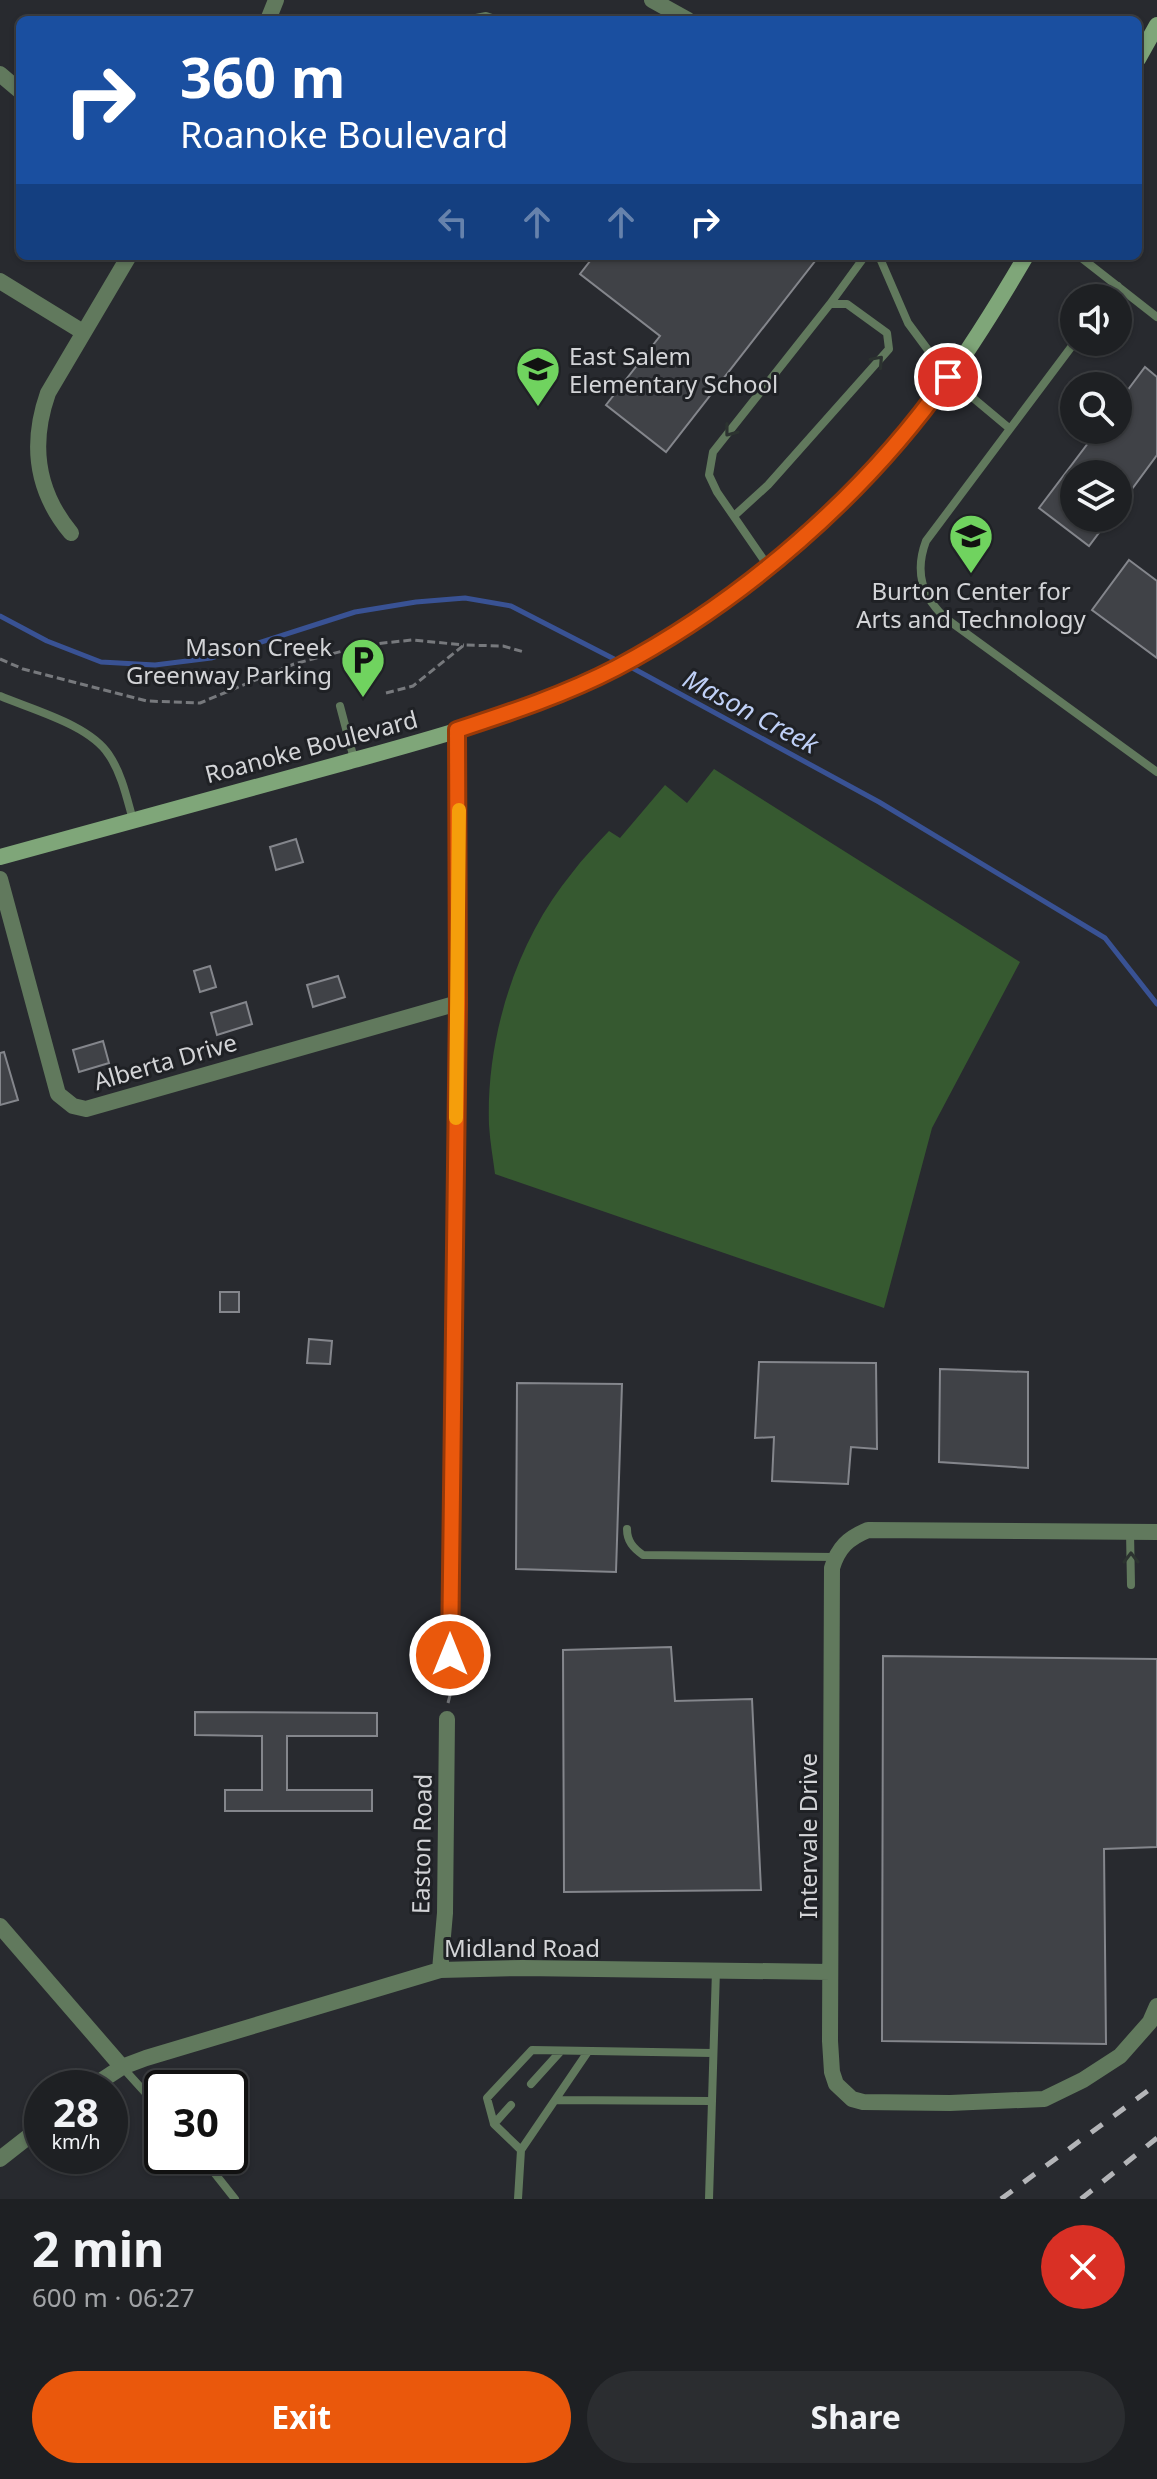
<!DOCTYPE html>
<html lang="en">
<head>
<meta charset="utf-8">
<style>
  body { margin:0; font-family:"Noto Sans",sans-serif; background:#2b2d30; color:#f1f3f6; height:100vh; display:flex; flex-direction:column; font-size:30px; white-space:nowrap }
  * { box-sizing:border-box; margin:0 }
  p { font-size:26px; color:#a1a3a6 }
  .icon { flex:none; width:44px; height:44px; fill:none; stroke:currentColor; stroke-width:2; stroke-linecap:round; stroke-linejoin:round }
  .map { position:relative; height:2199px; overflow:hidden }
  .side { display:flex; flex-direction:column; background:#1e2023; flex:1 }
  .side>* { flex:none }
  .guide { position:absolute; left:16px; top:16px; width:1126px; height:244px; border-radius:12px; box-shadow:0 2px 6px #0004,0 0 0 2px #3c3e41; background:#1a4fa0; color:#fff; overflow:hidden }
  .fabs { position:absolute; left:1060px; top:284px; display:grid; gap:16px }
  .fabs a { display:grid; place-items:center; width:72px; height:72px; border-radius:50%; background:#1e2023; box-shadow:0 2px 6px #0004,0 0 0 2px #3c3e41; font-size:40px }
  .speed { position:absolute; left:24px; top:2070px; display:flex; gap:16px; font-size:40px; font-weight:700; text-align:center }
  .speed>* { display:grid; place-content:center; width:104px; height:104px; border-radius:50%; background:#1e2023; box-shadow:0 2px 6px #0004,0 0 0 2px #3c3e41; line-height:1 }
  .speed small { font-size:20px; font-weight:400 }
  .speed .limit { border:4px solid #111; border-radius:12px; background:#fff; color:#111 }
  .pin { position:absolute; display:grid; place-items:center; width:68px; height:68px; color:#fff; margin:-34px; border:4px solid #fff; border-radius:50%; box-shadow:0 2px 8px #0007 }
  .me { position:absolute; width:88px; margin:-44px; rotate:0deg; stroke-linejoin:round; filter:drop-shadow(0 0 6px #0008) }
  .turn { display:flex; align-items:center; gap:28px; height:168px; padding:0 32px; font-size:36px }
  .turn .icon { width:104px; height:104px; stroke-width:2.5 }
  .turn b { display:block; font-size:56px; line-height:68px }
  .lanes { display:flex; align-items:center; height:76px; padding:0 32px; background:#0003; justify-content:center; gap:40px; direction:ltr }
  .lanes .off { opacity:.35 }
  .round { display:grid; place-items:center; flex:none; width:84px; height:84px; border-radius:42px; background:#2b2d30 }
  .overview { display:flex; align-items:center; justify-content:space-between; height:136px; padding:0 32px }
  h1 { font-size:48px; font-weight:700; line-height:60px }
  .primary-button { display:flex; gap:16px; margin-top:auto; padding:16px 32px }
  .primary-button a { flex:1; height:92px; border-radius:48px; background:#ea580c; color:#fff; font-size:32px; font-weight:700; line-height:92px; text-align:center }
  .primary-button a+a { background:#2b2d30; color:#f1f3f6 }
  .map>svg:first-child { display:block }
  .green { fill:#365930 }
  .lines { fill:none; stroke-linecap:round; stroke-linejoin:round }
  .stream { stroke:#395294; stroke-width:5 }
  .building { fill:#404247; stroke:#84868c; stroke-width:2 }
  .path { stroke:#77797d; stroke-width:3; stroke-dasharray:8 4; stroke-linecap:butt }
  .service { stroke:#61795d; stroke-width:8 }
  .minor { stroke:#61795d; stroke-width:16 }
  .secondary { stroke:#7fa679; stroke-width:16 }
  .rail { stroke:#b4b5b8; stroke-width:5; stroke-dasharray:14 14; stroke-linecap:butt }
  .oneway { stroke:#2c3330 }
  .route-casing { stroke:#983908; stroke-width:20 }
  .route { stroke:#ea580c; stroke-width:14 }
  .slow { stroke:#f59e0b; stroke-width:14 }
  .labels { text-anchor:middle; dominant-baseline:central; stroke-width:6; stroke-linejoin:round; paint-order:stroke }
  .poi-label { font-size:24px; fill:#d3d4d7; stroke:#1f2125; text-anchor:start }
  .street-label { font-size:24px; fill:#d3d4d7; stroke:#1f2125 }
  .water-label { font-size:26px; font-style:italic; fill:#bfd0f7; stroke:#1f2125 }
</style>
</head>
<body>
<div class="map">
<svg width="1157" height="2199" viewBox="0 0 1157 2199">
  <rect width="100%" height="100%" fill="#282a2f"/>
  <path class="green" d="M714,769L1020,962L932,1128L884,1308L495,1174C493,1158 490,1142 489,1125C486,1037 516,941 572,873C583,858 596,845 609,831L620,838L665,785L687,803Z"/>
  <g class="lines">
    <path class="stream" d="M0,616L47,641L101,662L155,665L211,658L355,612L416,602L465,598L511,606L618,661
      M627,665L879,802L1105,938L1157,1004"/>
  </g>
  <path class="building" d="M594,256H819L666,452L606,405L660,336L580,274Z
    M1145,367L1157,377V455L1118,508V474H1074V518H1110L1089,546L1039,508L1098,430H1118V403Z
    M1129,560L1157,581V658L1092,610Z
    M296,839L303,862L276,870L270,847Z
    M210,966L216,987L200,992L194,971Z
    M338,976L345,997L313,1007L307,985Z
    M246,1002L252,1024L217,1035L211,1013Z
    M103,1041L109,1063L79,1072L73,1050Z
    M4,1052L18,1100L0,1105V1053Z
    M220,1292H239V1312H220Z
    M309,1339L332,1341L330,1364L307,1363Z
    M759,1362L876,1363L877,1449L851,1447L848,1484L772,1481L774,1437L755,1438Z
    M940,1369L1028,1372V1468L939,1462Z
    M517,1383L622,1384L616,1572L516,1569Z
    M671,1647L675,1701L752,1699L761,1890L564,1892L563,1650Z
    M883,1656L1157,1659V1847L1104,1849L1106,2044L882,2041Z
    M195,1712L377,1713V1736H287V1790H372V1811H225V1790H262V1736L195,1735Z"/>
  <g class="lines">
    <path class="path" d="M0,659L23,669L147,701L200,703L294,664L365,645L412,640L464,645
      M386,693L413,686L464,645L503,646L524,652
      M448,1703L453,1684"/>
    <path class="service" d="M466,20L486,16L498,20
      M879,256L908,323L948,377L1009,428
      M1079,256L1157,317
      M1108,298L1118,286
      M830,304L865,256
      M1075,342L926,541C914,573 922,598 948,620L1157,772
      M734,516L768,485L889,349L887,333L847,304H830L713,452L709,475L717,492L768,566
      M0,696C33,710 90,725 109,755C122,774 127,799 133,820
      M340,706L354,759
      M627,1529C627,1541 633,1548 643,1555L835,1557
      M1130,1532L1131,1585
      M123,2068L162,2111
      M531,2084L560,2052
      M556,2100L710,2101
      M494,2124L511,2105
      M521,2150L494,2124L487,2098L532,2050L712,2053
      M201,2156L235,2199
      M518,2199L521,2150L587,2053
      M709,2199L716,1970"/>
    <path class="minor" d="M652,0L688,20
      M268,20L276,0
      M0,74L20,91
      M0,281L83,332
      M71,533C36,491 30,444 48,393L129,256
      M457,730L458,1003L450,1608V1655L463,1673
      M0,879L58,1094L73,1106L86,1109L458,1003
      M1157,1532L868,1530C848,1538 838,1548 832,1568L830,2041L832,2072L836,2084L852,2099L863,2102L950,2103L1044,2099L1083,2080L1120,2056L1150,2022L1157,2006
      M0,1926L122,2067
      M440,1970L445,1913L447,1719
      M90,2088L122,2067L146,2058L440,1970L522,1968L830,1972
      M0,2159L42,2126"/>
    <path class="secondary" d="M1138,59L1157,25
      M0,857C116,825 232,794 347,762C438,737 532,712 616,668C740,602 854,504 939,391C971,348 999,302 1026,256"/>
    <path class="rail" d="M1001,2199L1157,2084
      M1081,2199L1157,2138"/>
  </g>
  <defs><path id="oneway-chevron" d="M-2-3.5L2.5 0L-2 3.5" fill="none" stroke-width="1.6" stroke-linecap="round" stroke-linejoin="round" transform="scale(2)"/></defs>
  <g class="oneway">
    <use href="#oneway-chevron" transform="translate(878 361) rotate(-48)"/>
    <use href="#oneway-chevron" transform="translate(730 431) rotate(128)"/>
    <use href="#oneway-chevron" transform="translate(1131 1558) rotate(-90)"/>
  </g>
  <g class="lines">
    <g class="route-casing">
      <path id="route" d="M450,1655L458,1003L457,730C512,712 566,694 616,668C743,601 866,494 948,377"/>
    </g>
    <use href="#route" class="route"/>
    <path class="slow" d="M456,1118L459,810"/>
  </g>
  <defs>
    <g id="school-pin" transform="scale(2.3)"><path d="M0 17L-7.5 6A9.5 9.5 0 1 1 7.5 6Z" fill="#70d35f" stroke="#1f2125"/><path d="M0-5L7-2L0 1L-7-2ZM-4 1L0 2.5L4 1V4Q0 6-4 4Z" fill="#111"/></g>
    <g id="parking-pin" transform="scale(2.3)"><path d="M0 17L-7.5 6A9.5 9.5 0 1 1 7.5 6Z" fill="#70d35f" stroke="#1f2125"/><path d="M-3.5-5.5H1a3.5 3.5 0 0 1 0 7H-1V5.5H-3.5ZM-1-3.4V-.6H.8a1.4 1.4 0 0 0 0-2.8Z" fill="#111"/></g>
  </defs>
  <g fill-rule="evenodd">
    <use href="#school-pin" x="538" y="369"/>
    <use href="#school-pin" x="971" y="536"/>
    <use href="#parking-pin" x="363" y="660"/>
  </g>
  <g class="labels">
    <g class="poi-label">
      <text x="569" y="355">East Salem<tspan x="569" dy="28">Elementary School</tspan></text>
      <text x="971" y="590" text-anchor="middle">Burton Center for<tspan x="971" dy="28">Arts and Technology</tspan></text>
      <text x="332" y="646" text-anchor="end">Mason Creek<tspan x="332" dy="28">Greenway Parking</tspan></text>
    </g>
    <g class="street-label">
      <text transform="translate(311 746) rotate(-15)">Roanoke Boulevard</text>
      <text transform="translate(165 1061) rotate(-16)">Alberta Drive</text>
      <text transform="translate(807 1836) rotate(-90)">Intervale Drive</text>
      <text transform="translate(421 1844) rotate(-89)">Easton Road</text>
      <text x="522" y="1947">Midland Road</text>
    </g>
    <g class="water-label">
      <text transform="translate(751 711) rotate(28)">Mason Creek</text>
    </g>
  </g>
</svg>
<div class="fabs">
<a><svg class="icon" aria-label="sound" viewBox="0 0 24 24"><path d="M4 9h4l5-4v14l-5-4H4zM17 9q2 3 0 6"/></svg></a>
<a><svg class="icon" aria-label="search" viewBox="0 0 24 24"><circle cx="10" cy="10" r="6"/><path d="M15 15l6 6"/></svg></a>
<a><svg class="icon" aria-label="layers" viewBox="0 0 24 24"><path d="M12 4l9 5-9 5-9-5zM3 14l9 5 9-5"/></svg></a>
</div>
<div class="speed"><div>28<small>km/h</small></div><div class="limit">30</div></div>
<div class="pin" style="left:948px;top:377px;background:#d93025"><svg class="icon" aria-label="arrive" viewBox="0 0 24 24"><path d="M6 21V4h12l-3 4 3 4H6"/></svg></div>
<svg class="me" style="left:450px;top:1655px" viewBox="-20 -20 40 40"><circle r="17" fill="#ea580c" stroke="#fff" stroke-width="3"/><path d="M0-11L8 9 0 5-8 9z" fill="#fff"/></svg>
<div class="guide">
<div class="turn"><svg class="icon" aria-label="right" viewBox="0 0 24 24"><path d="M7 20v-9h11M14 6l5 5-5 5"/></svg><div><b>360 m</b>Roanoke Boulevard</div></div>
<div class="lanes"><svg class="icon off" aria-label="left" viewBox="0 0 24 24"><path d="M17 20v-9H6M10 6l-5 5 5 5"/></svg><svg class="icon off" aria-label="ahead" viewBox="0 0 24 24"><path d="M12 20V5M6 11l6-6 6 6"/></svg><svg class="icon off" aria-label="ahead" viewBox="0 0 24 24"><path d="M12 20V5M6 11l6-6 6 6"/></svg><svg class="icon" aria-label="right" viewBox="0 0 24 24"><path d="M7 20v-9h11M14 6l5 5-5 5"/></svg></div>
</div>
</div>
<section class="side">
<div class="overview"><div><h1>2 min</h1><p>600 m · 06:27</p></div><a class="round" style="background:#d93025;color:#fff"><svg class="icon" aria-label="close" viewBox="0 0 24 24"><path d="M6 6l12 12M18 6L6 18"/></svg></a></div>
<div class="primary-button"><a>Exit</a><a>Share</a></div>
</section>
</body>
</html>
